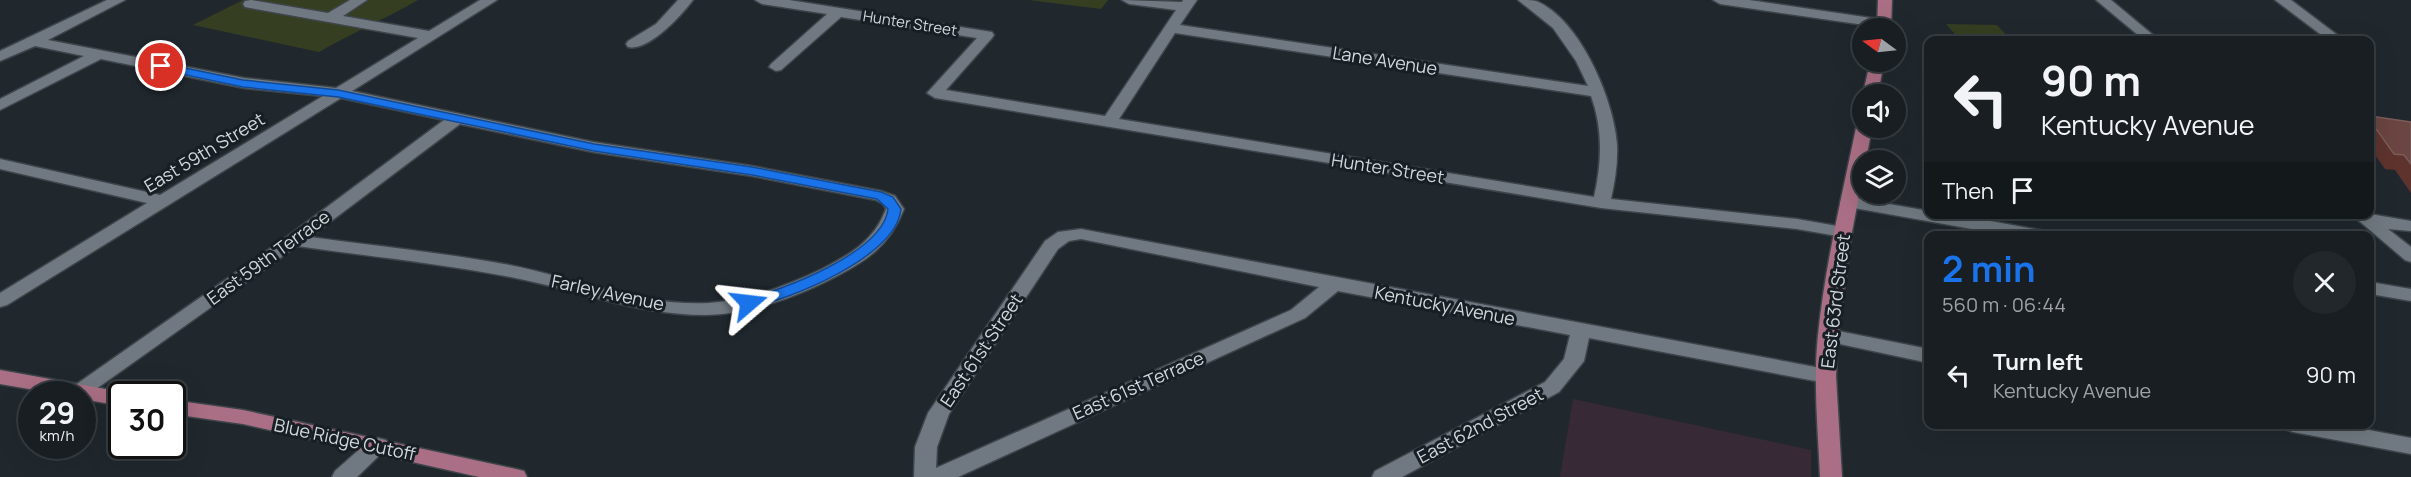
<!DOCTYPE html>
<html lang="en">
<head>
<meta charset="utf-8">
<style>
  body { margin:0; font-family:Manrope,sans-serif; background:#21272a; color:#f1f3f6; height:100vh; display:flex; flex-direction:column; font-size:22px; white-space:nowrap }
  * { box-sizing:border-box; margin:0 }
  p { font-size:20px; color:#9fa2a5 }
  .icon { flex:none; width:33px; height:33px; fill:none; stroke:currentColor; stroke-width:2; stroke-linecap:round; stroke-linejoin:round }
  .map { position:relative; flex:1; overflow:hidden }
  .details { position:absolute; left:1924px; top:231px; width:450px; height:198px; display:flex; flex-direction:column; background:#181e22; border-radius:12px; box-shadow:0 6px 24px #0002,0 0 0 2px #363c40 }
  .details>* { flex:none }
  .hud { position:absolute; left:1924px; top:36px; width:450px; height:183px; border-radius:12px; box-shadow:0 6px 24px #0002,0 0 0 2px #363c40; background:#181e22; color:#f1f3f6; overflow:hidden }
  .needle { width:39px; rotate:285deg }
  .controls { position:absolute; left:1852px; top:18px; display:grid; gap:12px }
  .controls a { display:grid; place-items:center; width:54px; height:54px; border-radius:50%; background:#181e22; box-shadow:0 6px 24px #0002,0 0 0 2px #363c40; font-size:30px }
  .speed { position:absolute; left:18px; top:381px; display:flex; gap:12px; font-size:30px; font-weight:700; text-align:center }
  .speed>* { display:grid; place-content:center; width:78px; height:78px; border-radius:50%; background:#181e22; box-shadow:0 6px 24px #0002,0 0 0 2px #363c40; line-height:1 }
  .speed small { font-size:15px; font-weight:400 }
  .speed .limit { border:3px solid #111; border-radius:9px; background:#fff; color:#111 }
  .pin { position:absolute; display:grid; place-items:center; width:51px; height:51px; color:#fff; margin:-26px; border:3px solid #fff; border-radius:50%; box-shadow:0 2px 6px #0007 }
  .me { position:absolute; width:66px; margin:-33px; rotate:73deg; stroke-linejoin:round; filter:drop-shadow(0 0 4px #0008) }
  .turn { display:flex; align-items:center; gap:21px; height:126px; padding:0 18px; font-size:27px }
  .turn .icon { width:78px; height:78px; stroke-width:2.5 }
  .turn b { display:block; font-size:42px; line-height:51px }
  .then { display:flex; align-items:center; height:57px; padding:0 18px; background:#0003; gap:12px; font-size:22px }
  .round { display:grid; place-items:center; flex:none; width:63px; height:63px; border-radius:32px; background:#21272a }
  .summary { display:flex; align-items:center; justify-content:space-between; height:102px; padding:0 18px }
  h1 { font-size:36px; font-weight:700; line-height:45px; color:#1a73e8 }
  ul { padding:0; list-style:none }
  li { display:flex; align-items:center; gap:18px; height:84px; padding:0 18px }
  li div { flex:1 }
  li b { display:block; font-size:22px }
  li em { font-style:normal }
  .map>svg:first-child { display:block }
  .commercial { fill:#372936 }
  .green { fill:#363e21 }
  .lines { fill:none; stroke-linecap:round; stroke-linejoin:round }
  .minor-casing { stroke:#3d454a; stroke-width:3 }
  .major-casing { stroke:#3d454a; stroke-width:3 }
  .minor { fill:#707981; fill-rule:evenodd }
  .major { fill:#aa6f84; fill-rule:evenodd }
  .wall { fill:#5e332e }
  .building { fill:#6a4541; stroke:#7a5c59; stroke-width:1.5 }
  .route { fill:#1a73e8; stroke:#114b97; stroke-width:1.5 }
  .labels { text-anchor:middle; dominant-baseline:central; stroke-width:6; stroke-linejoin:round; paint-order:stroke }
  .far-street-label { font-size:15px; fill:#d2d8dc; stroke:#171f25 }
  .street-label { font-size:18px; fill:#d2d8dc; stroke:#171f25 }
</style>
</head>
<body>
<div class="map">
<svg width="2411" height="477" viewBox="0 0 2411 477">
  <rect width="100%" height="100%" fill="#20282e"/>
  <path class="commercial" d="M1573,399L1811,450V477H1560Z"/>
  <path class="green" d="M243,0H418C385,19 352,33 319,52L193,25Z
    M1029,0H1108L1101,9Z
    M1946,24L1997,25L2011,40H1960Z"/>
  <g class="lines">
    <g class="minor-casing">
      <path id="minor" d="M107,0H125L48,40L244,78L336,88L418,38L250,8L245,7L243,4L245,1L251,0L328,13L350,0H367L343,16L429,31L480,0H497L352,91L593,142L752,166L881,191L895,196L904,209C889,247 866,261 831,279C794,298 746,315 705,315C636,315 571,288 505,276C436,263 367,256 297,246L82,399V394H69L71,388L288,236L444,120L341,98L7,305L0,307V293L147,203L0,169V159L160,195L323,96L244,88L101,59L0,110V99L84,56L35,46L0,61V51ZM460,124L593,152L752,176L876,200L883,204L886,209C874,241 851,254 822,269C787,286 748,300 709,303C640,307 571,276 504,264C439,252 374,246 310,237Z
        M678,0H693C682,15 648,52 628,47L626,44L628,41L656,24Z
        M755,0H789L992,32L994,35L992,38L946,90L1105,116L1176,10L1129,4L1122,0L1182,2L1183,0H1197L1180,25L1588,86L1576,61L1553,28L1518,0C1524,0 1531,0 1536,1C1580,19 1614,100 1617,144C1618,163 1615,181 1611,199L1797,219L1843,227L1849,228L1852,232L1849,236L1843,237L1797,229L1601,208L935,98L927,93L977,38L841,17L781,70L776,71L769,67L771,64L827,14L762,4ZM1175,33L1591,96C1603,129 1602,162 1594,197L1119,119Z
        M1713,0H1749L1885,20L1892,24L1885,28L1720,4Z
        M2096,0H2111L2159,40H2144Z
        M2275,0H2291L2344,40H2328Z
        M1849,197L1929,211V214H1952L2045,231L2054,236H2011L1843,206L1840,202L1843,198Z
        M2351,214H2370L2411,221V231L2388,229L2411,247V262L2405,260Z
        M1081,229L1826,369L1833,371L1836,376L1833,381L1826,383L1589,338L1584,361L1559,392L1402,477H1372L1375,471L1545,382L1564,359L1570,335L1338,291L1305,318L958,477H914L915,447L928,413L1045,241L1058,232ZM1081,239L1319,287L1291,310L936,468L937,447L949,414L1058,249L1069,241Z
        M2370,282L2411,289V301L2370,294Z
        M1828,329L1929,349V363L1821,340L1818,335L1821,330Z
        M2283,424H2337L2411,438V454L2293,432L2285,429Z
        M378,438L386,440L389,446L357,477H332L335,471L370,440Z"/>
    </g>
    <g class="major-casing">
      <path id="major" d="M1878,0H1892L1891,28H1877Z
        M1870,62H1884L1878,94H1863Z
        M1863,123V128H1872L1866,160H1863V175L1852,232L1838,335L1836,376L1842,477H1820C1818,430 1813,382 1818,335C1825,265 1842,196 1856,128Z
        M0,370L122,392L130,394H122V406L82,399V394H58L0,384Z
        M172,400L243,410L516,469L524,471L527,477H479L243,424L172,414Z"/>
    </g>
    <use href="#minor" class="minor"/>
    <use href="#major" class="major"/>
  </g>
  <path class="wall" d="M2370,116L2411,122V193L2395,170L2385,169L2370,148Z"/>
  <path class="building" d="M2370,116L2411,122V164L2404,155L2394,154L2377,130L2370,129Z"/>
  <path class="route" d="M161,63L243,80L338,90L594,144L752,167L881,192L893,197L901,209C896,257 791,299 749,308L742,303L744,300C782,290 883,253 888,209L877,199L752,175L594,151L338,97L243,87L157,69V64Z"/>
  <g class="labels">
    <g class="far-street-label">
      <text transform="translate(910 23) rotate(9)">Hunter Street</text>
    </g>
    <g class="street-label">
      <text transform="translate(1385 60) rotate(9)">Lane Avenue</text>
      <text transform="translate(204 152) rotate(-31)">East 59th Street</text>
      <text transform="translate(1388 168) rotate(9)">Hunter Street</text>
      <text transform="translate(268 257) rotate(-36)">East 59th Terrace</text>
      <text transform="translate(608 292) rotate(12)">Farley Avenue</text>
      <text transform="translate(1835 301) rotate(-83)">East 63rd Street</text>
      <text transform="translate(1445 305) rotate(11)">Kentucky Avenue</text>
      <text transform="translate(981 350) rotate(-56)">East 61st Street</text>
      <text transform="translate(1138 385) rotate(-24)">East 61st Terrace</text>
      <text transform="translate(1480 425) rotate(-28)">East 62nd Street</text>
      <text transform="translate(345 439) rotate(12)">Blue Ridge Cutoff</text>
    </g>
  </g>
</svg>
<div class="controls">
<a><svg class="needle" viewBox="-14 -14 28 28"><path d="M0-13l5 13h-10z" fill="#e53935"/><path d="M0 13l5-13h-10z" fill="#9fa2a5"/></svg></a>
<a><svg class="icon" aria-label="sound" viewBox="0 0 24 24"><path d="M4 9h4l5-4v14l-5-4H4zM17 9q2 3 0 6"/></svg></a>
<a><svg class="icon" aria-label="layers" viewBox="0 0 24 24"><path d="M12 4l9 5-9 5-9-5zM3 14l9 5 9-5"/></svg></a>
</div>
<div class="speed"><div>29<small>km/h</small></div><div class="limit">30</div></div>
<div class="pin" style="left:161px;top:66px;background:#d93025"><svg class="icon" aria-label="arrive" viewBox="0 0 24 24"><path d="M6 21V4h12l-3 4 3 4H6"/></svg></div>
<svg class="me" style="left:749px;top:303px" viewBox="-20 -20 40 40"><path d="M0-17L14 15 0 8-14 15z" fill="#1a73e8" stroke="#fff" stroke-width="4"/></svg>
<div class="hud">
<div class="turn"><svg class="icon" aria-label="left" viewBox="0 0 24 24"><path d="M17 20v-9H6M10 6l-5 5 5 5"/></svg><div><b>90 m</b>Kentucky Avenue</div></div>
<div class="then">Then<svg class="icon" aria-label="arrive" viewBox="0 0 24 24"><path d="M6 21V4h12l-3 4 3 4H6"/></svg></div>
</div>
<section class="details">
<div class="summary"><div><h1>2 min</h1><p>560 m · 06:44</p></div><a class="round"><svg class="icon" aria-label="close" viewBox="0 0 24 24"><path d="M6 6l12 12M18 6L6 18"/></svg></a></div>
<ul>
<li><svg class="icon" aria-label="left" viewBox="0 0 24 24"><path d="M17 20v-9H6M10 6l-5 5 5 5"/></svg><div><b>Turn left</b><p>Kentucky Avenue</p></div><em>90 m</em></li>
</ul>
</section>
</div>
</body>
</html>
